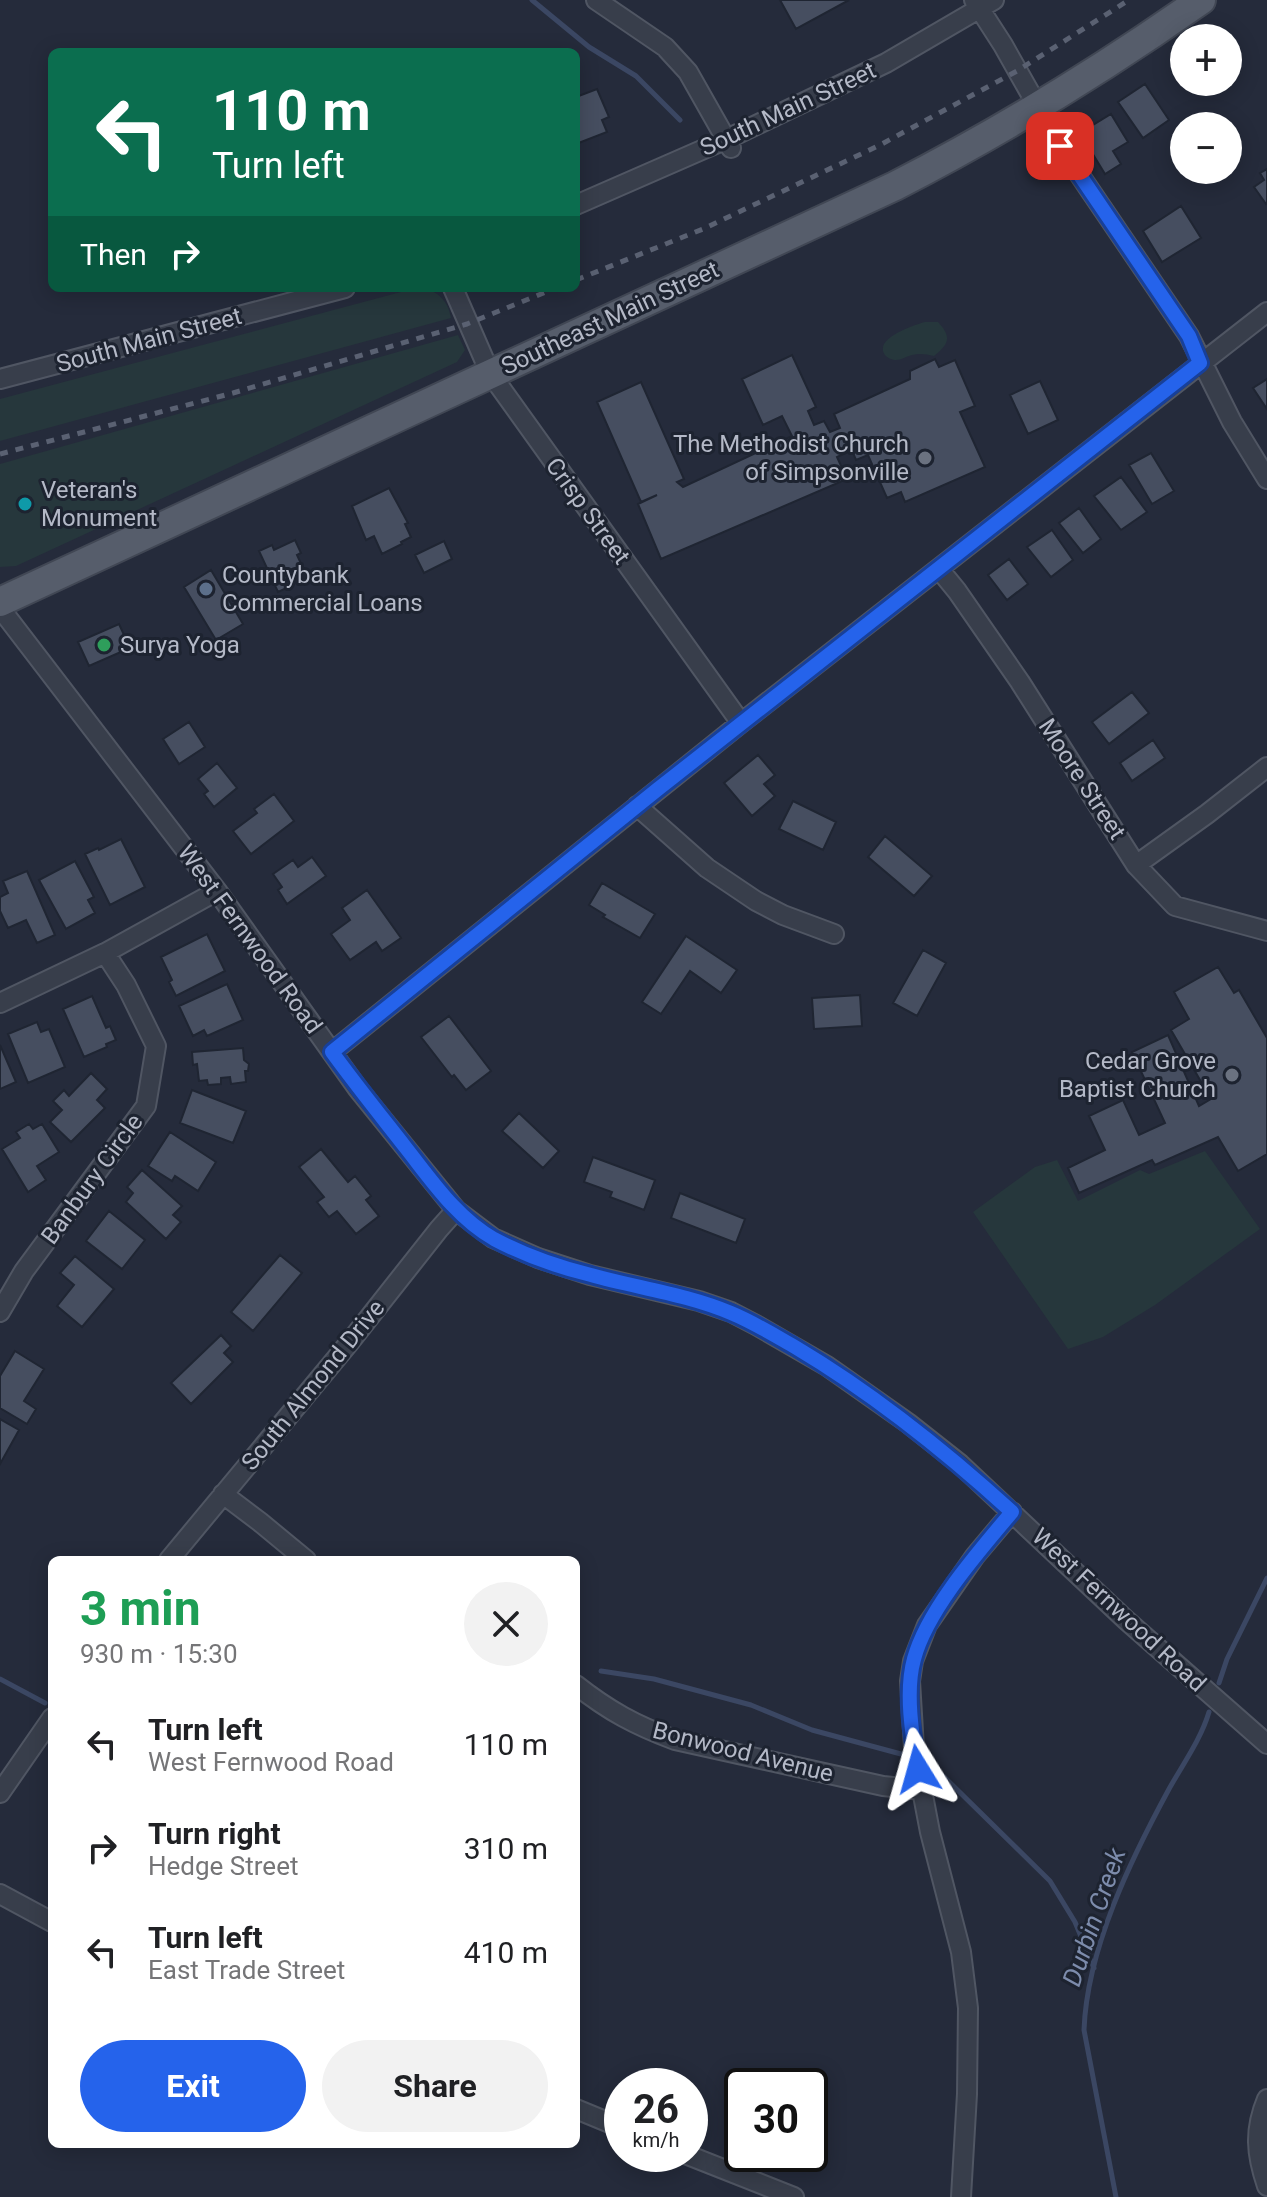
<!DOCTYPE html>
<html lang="en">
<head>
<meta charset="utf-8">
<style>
  body { margin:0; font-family:Roboto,sans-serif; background:#f2f2f2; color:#202124; height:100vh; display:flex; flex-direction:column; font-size:30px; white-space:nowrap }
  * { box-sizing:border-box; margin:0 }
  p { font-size:26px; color:#757577 }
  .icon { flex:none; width:44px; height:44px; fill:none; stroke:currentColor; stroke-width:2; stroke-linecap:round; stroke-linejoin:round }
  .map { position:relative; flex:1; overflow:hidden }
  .drawer { position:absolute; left:48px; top:1556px; width:532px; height:592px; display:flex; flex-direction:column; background:#fff; border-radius:12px; box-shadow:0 4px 20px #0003 }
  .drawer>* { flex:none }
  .guide { position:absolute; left:48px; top:48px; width:532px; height:244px; border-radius:12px; box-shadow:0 4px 20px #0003; background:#0b6e4f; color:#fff; overflow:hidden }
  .buttons { position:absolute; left:1170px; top:24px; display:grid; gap:16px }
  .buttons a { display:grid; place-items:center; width:72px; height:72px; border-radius:50%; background:#fff; box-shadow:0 4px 20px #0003; font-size:40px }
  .speed { position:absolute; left:604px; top:2068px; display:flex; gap:16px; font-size:40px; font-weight:700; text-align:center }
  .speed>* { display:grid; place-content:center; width:104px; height:104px; border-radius:50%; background:#fff; box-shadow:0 4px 20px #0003; line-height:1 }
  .speed small { font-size:20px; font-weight:400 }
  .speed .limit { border:4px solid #111; border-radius:12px; background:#fff; color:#111 }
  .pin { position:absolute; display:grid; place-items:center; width:68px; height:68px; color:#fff; margin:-34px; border-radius:16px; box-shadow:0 4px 12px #0006 }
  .me { position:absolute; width:88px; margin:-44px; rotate:352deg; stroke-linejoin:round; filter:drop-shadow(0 0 6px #0008) }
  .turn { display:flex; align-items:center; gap:28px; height:168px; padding:0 32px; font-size:36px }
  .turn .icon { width:104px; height:104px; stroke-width:2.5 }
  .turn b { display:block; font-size:56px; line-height:68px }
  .then { display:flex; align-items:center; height:76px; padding:0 32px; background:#0003; gap:16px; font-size:30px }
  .round { display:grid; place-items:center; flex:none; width:84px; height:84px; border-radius:42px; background:#f2f2f2 }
  .head { display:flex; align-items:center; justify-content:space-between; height:136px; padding:0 32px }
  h1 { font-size:48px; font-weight:700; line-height:60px; color:#1e9e55 }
  .button { display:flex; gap:16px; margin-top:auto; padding:16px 32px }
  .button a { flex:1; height:92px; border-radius:48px; background:#2563eb; color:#fff; font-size:32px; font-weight:700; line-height:92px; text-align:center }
  .button a+a { background:#f2f2f2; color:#202124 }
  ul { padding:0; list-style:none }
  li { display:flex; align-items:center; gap:24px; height:104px; padding:0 32px }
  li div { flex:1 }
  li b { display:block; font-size:30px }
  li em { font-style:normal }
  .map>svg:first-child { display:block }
  .green { fill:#26373c }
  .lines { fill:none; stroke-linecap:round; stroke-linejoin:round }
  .stream { stroke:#3b4763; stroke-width:5 }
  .building { fill:#464e60; stroke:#1f2532; stroke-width:2 }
  .street-casing { stroke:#505663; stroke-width:22 }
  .primary-casing { stroke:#414754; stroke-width:32 }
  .street { stroke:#383e4b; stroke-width:18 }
  .primary { stroke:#565d6b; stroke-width:28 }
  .rail { stroke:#5a6172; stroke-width:5; stroke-dasharray:8 8; stroke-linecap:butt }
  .route-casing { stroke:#184099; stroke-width:20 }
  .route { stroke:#2563eb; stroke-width:14 }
  .worship-dot { fill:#6b7280; stroke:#1d2330; stroke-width:3 }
  .culture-dot { fill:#0f9aa8; stroke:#1d2330; stroke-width:3 }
  .service-dot { fill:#5c6f8a; stroke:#1d2330; stroke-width:3 }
  .leisure-dot { fill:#2e9e5b; stroke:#1d2330; stroke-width:3 }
  .labels { text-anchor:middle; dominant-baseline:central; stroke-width:6; stroke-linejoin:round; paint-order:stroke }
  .street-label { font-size:24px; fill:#b4b9c7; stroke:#1d2330 }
  .poi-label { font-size:24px; fill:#b4b9c7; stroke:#1d2330; text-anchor:start }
  .water-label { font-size:26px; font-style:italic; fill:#7d8cac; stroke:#1d2330 }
</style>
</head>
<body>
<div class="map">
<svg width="1267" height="2197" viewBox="0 0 1267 2197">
  <rect width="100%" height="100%" fill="#252b3b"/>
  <path class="green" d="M416,288C435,288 448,299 451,318L0,441V399Z
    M925,322H938C952,337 949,344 934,356C925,354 918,353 909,356C905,357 901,360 896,360C893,360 887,358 885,355C873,338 915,325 925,322Z
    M458,335L465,350L457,362L16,566L0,567V464Z
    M1205,1151L1260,1229L1155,1305L1103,1337L1068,1349L973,1212L1035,1167L1057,1160L1078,1201L1140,1170L1149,1174Z"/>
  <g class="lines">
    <path class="stream" d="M532,0L589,47L636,76L680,120
      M601,1671L654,1679L751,1705L812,1730L901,1754
      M0,1679L45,1703
      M1219,1683L1227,1659L1267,1578
      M931,1764L1050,1881L1075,1922L1094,1968
      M1116,2197L1084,2030C1087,1949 1131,1859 1169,1789C1183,1764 1201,1739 1209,1712"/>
  </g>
  <path class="building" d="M780,0H849L796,29Z
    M1145,84L1169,120L1143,138L1118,102Z
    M597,89L609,117L602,120L607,132L576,144V97Z
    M1111,114L1128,142L1113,151L1121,164L1105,174L1080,133Z
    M1267,169V203L1266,204L1254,187L1264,180L1260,173Z
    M1181,206L1201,238L1162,262L1143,231Z
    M792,355L816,407L808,411L814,425L824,421L830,432L840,428L834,414L910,379V371L935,359L939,367L955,360L975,406L960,412L985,467L905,502L901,492L887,498L868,455L856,460L852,450L837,457L847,479L661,559L638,504L657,495L641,502L597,402L641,382L684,479L677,482L683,487L792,436L782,416L763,425L742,379Z
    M1267,379V409L1253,388Z
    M1040,381L1058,420L1028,434L1010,395Z
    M1151,453L1174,491L1152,504L1129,465Z
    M1121,477L1147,512L1121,530L1094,496Z
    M389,488L408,523L405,524L411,537L401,542L402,544L382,554L374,536L366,540L352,506Z
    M1079,508L1101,539L1083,553L1059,523Z
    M1052,530L1073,560L1051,577L1027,547Z
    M295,540L301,553L297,555L303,568L294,572L292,569L284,572L291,586L278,592L259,551L272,545L274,550Z
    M444,541L452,559L424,573L415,555Z
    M1009,559L1028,584L1007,600L988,575Z
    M211,570L243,624L216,640L184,587Z
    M119,624L130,648L89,666L78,642Z
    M1132,692L1149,713L1109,744L1092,722Z
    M189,722L205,747L179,764L163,739Z
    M1153,740L1165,758L1132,781L1120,763Z
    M758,755L775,775L764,784L775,796L752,816L724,783Z
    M217,763L237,788L214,807L204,794L208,791L198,779Z
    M274,794L294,821L251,854L233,831L257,813L254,809Z
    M793,801L836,822L823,850L779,829Z
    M885,836L932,876L914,896L868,857Z
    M121,839L145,887L110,905L85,854L98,848L99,850Z
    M312,857L326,876L287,904L278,890L282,887L273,874L293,860L298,867Z
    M75,861L94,897L88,900L95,913L66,929L39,880Z
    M27,871L55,935L37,943L26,920L8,928L0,911V897L8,893L3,881Z
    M602,883L655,914L640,938L603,917L605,915L589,905Z
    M367,890L401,938L382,951L376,942L350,960L331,934L350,920L342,908Z
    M207,934L225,971L176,996L169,982L172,980L161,957Z
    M686,936L737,970L721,993L690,971L661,1014L642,1002Z
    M923,950L946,963L917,1016L893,1003Z
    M1218,967L1234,993L1239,990L1267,1038V1154L1238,1171L1218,1137L1155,1165L1152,1160L1079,1193L1068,1168L1105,1150L1089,1116L1123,1100L1139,1135L1165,1123L1132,1052L1168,1035L1199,1106L1211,1099L1171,1030L1189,1019L1174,992Z
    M227,984L243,1020L207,1036L204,1030L193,1036L179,1006Z
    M860,995L862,1026L814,1029L812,998Z
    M92,996L106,1028L110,1026L116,1040L106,1044L107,1047L84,1057L63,1009Z
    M449,1016L491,1071L466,1090L454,1075L452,1077L421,1037Z
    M37,1022L41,1032L49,1029L65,1067L28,1083L8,1034Z
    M0,1045L16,1082L0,1089Z
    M243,1048L244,1060L249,1064L248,1071H245L246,1082L231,1084L230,1077L221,1078V1084L208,1085L207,1080L199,1081L197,1064L193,1065L192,1052Z
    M91,1073L107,1089L97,1100L105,1108L71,1142L50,1122L62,1110L53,1101L64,1090L69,1096Z
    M192,1090L246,1111L233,1143L180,1123Z
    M519,1113L559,1151L543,1168L502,1131Z
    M29,1124L33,1129L42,1124L59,1152L37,1166L46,1180L28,1192L2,1149L20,1138L16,1132Z
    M170,1132L216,1162L198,1191L175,1176L172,1181L148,1166Z
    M321,1149L348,1182L355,1176L371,1196L366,1200L379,1216L356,1234L337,1211L329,1217L317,1202L324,1197L299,1167Z
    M593,1157L655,1180L644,1210L610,1197L612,1192L584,1182Z
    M142,1170L182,1206L173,1215L181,1222L166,1239L126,1202L133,1193L127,1187Z
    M680,1193L745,1219L736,1243L671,1218Z
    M109,1211L145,1240L122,1269L86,1241Z
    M280,1255L302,1273L253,1331L231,1312Z
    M75,1256L114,1289L82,1327L57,1306L74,1285L60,1273Z
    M221,1335L231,1346L224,1353L233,1362L191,1404L171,1383Z
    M15,1351L44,1369L24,1401L36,1409L27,1424L0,1408V1376Z
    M0,1419L19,1430L0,1464Z"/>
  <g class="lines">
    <g class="street-casing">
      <path id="street" d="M596,0L665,47L688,72L731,148
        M974,0L1003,45L1060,146L1189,336L1232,422L1267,479
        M576,205L727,139L886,63L994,0
        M453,288L490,373L741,723
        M0,379L345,288
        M939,569L957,591L1020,682L1136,865L1175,906L1267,931
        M0,608L217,891L358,1089L456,1210L493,1238L538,1258L590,1275L699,1301L731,1312L756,1325L827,1366L908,1423L960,1464L1126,1620L1267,1744
        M637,806L707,868L756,901L783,915L834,934
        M1136,865L1207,814L1267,767
        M105,953L217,891
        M0,1003L105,953L126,985L156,1046L146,1106L24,1271L0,1312
        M332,1052L741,723L1267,312
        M223,1494L260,1522L306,1560
        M169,1560L349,1343L439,1229L456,1210
        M576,1685C609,1711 635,1725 675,1740L883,1786L922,1790
        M0,1793L52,1718
        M0,1894L52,1922
        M1267,2099C1254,2130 1256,2154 1267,2186
        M576,2109L622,2128
        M685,2154L794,2197
        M961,2197L967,2094L968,2008L961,1952L930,1832L914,1748L910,1681L913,1661L927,1625L975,1556L1012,1512"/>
    </g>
    <g class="primary-casing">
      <path id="primary" d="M0,602L895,186C1002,131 1103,69 1201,0"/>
    </g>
    <use href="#street" class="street"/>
    <use href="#primary" class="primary"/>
    <path class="rail" d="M576,280L703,229L880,145L1017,71L1129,0
      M0,454L233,393L467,324L556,288"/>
  </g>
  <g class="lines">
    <g class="route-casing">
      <path id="route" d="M918,1769C912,1736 905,1691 914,1659C927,1610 980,1550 1012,1512C944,1450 874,1394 795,1347C774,1335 753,1322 731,1313C686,1294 637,1288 591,1275C558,1267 524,1255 494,1239C457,1218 432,1181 406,1148C381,1116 356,1085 332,1052L658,789L1200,363L1189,336L1060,146"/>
    </g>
    <use href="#route" class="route"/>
  </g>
  <g class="worship-dot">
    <circle cx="925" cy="458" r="8"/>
    <circle cx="1232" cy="1075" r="8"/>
  </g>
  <circle class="culture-dot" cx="25" cy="504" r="8"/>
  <circle class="service-dot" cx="206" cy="589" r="8"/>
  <circle class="leisure-dot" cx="104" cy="645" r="8"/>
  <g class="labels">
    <g class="street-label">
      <text transform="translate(788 109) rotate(-25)">South Main Street</text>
      <text transform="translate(610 318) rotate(-25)">Southeast Main Street</text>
      <text transform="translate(149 340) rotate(-15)">South Main Street</text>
      <text transform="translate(588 511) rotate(54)">Crisp Street</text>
      <text transform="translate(1082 779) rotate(57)">Moore Street</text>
      <text transform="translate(250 939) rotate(54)">West Fernwood Road</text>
      <text transform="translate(92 1179) rotate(-54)">Banbury Circle</text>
      <text transform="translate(313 1385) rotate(-51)">South Almond Drive</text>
      <text transform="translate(1119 1610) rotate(43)">West Fernwood Road</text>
      <text transform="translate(743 1752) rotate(14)">Bonwood Avenue</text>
    </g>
    <g class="poi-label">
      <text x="909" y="444" text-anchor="end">The Methodist Church<tspan x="909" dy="28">of Simpsonville</tspan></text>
      <text x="41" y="490">Veteran's<tspan x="41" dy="28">Monument</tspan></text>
      <text x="222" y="575">Countybank<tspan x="222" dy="28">Commercial Loans</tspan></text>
      <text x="120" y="645">Surya Yoga</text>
      <text x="1216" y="1061" text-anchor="end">Cedar Grove<tspan x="1216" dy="28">Baptist Church</tspan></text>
    </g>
    <g class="water-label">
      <text transform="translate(1094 1917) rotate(-71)">Durbin Creek</text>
    </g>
  </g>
</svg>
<div class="buttons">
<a>+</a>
<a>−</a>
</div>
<div class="speed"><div>26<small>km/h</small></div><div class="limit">30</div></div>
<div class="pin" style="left:1060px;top:146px;background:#d93025"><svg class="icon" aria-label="arrive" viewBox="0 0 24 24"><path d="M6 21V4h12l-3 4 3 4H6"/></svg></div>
<svg class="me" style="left:918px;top:1769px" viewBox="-20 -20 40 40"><path d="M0-17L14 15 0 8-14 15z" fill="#2563eb" stroke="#fff" stroke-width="4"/></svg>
<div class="guide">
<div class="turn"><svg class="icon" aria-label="left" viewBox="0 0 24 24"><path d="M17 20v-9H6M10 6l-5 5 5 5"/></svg><div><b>110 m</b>Turn left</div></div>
<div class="then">Then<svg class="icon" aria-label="right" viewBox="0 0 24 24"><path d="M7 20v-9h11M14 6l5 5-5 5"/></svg></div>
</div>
<section class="drawer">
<div class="head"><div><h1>3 min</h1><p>930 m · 15:30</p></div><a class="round"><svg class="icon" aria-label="close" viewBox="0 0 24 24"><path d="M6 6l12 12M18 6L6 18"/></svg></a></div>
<ul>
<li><svg class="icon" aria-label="left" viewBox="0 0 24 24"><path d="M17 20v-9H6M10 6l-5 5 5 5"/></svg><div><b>Turn left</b><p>West Fernwood Road</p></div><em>110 m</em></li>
<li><svg class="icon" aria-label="right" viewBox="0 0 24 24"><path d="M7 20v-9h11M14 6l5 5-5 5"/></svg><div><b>Turn right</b><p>Hedge Street</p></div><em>310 m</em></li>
<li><svg class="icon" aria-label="left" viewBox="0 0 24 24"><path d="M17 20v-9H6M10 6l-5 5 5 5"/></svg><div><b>Turn left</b><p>East Trade Street</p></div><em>410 m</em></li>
</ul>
<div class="button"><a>Exit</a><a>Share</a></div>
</section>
</div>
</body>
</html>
